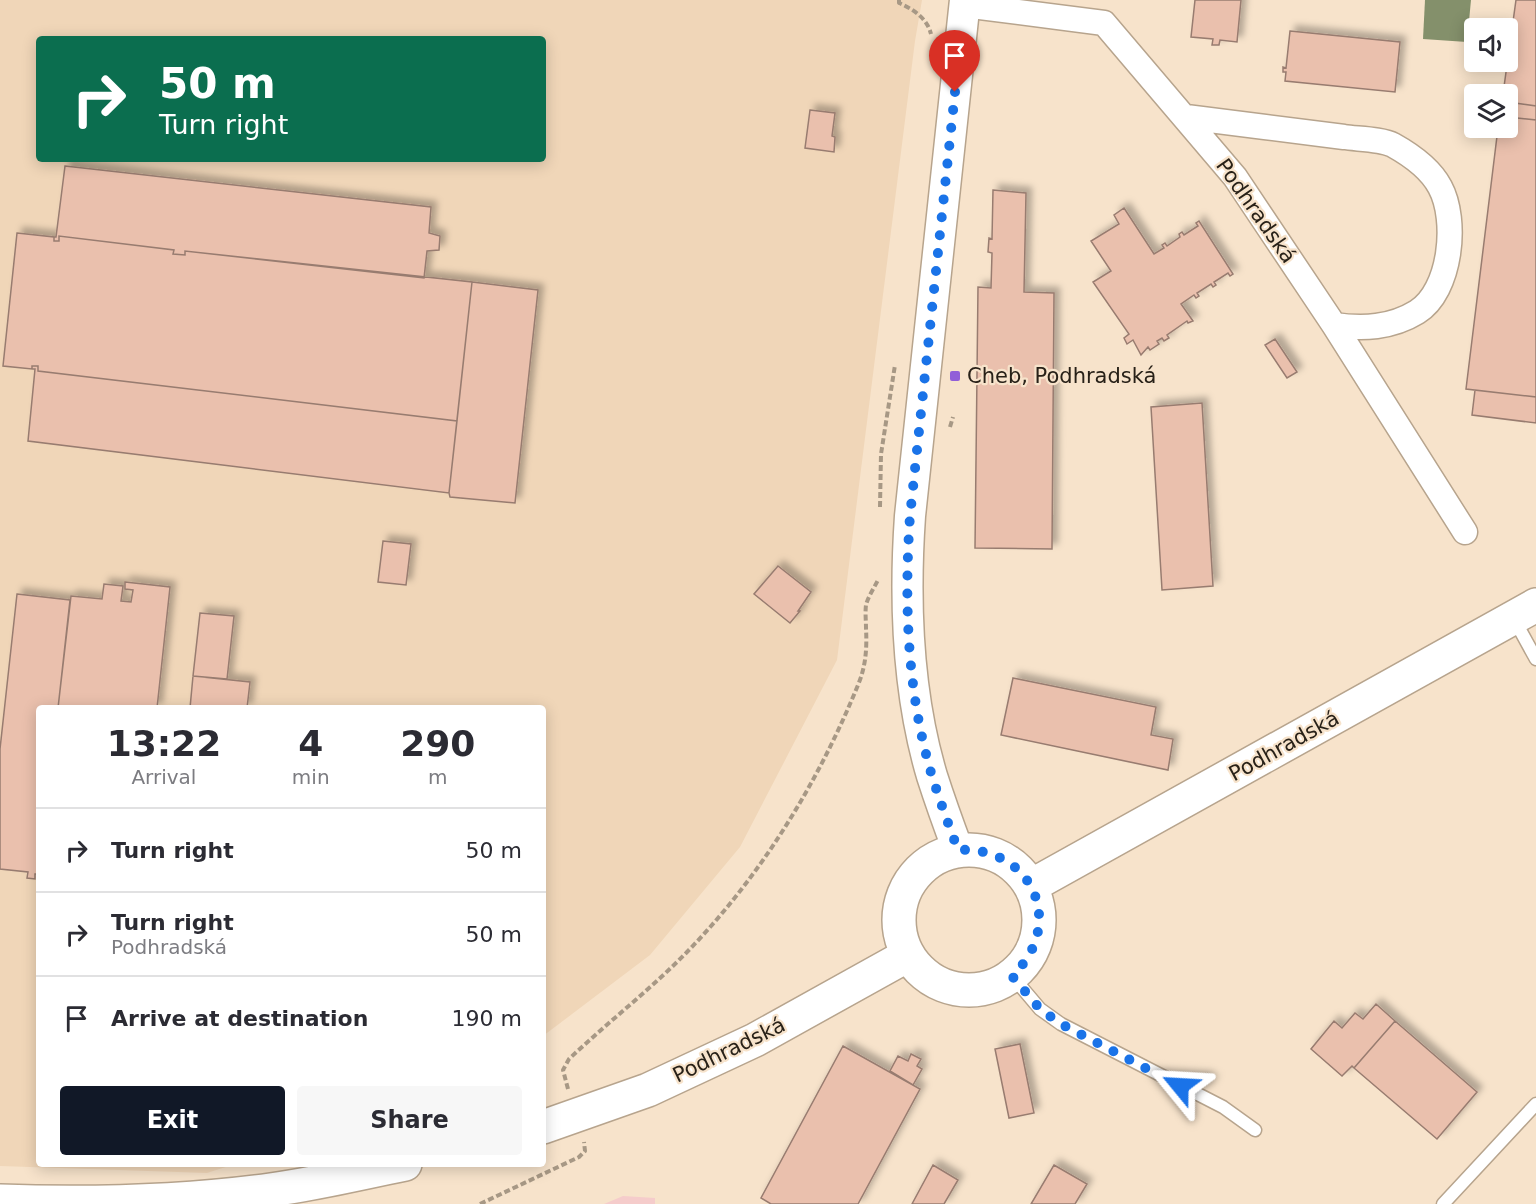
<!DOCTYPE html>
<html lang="en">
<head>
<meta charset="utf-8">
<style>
  body { margin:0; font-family:"DejaVu Sans",sans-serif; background:#f7f7f7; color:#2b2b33; height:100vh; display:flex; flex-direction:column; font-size:22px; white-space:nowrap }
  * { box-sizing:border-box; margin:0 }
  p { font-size:20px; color:#7c7c81 }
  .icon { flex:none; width:33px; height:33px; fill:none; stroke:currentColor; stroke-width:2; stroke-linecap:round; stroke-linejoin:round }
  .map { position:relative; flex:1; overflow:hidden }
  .panel { position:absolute; left:36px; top:705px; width:510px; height:462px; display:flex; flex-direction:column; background:#fff; border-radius:6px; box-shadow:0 3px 15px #0003 }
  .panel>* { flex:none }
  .banner { position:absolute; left:36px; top:36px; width:510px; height:126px; border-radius:6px; box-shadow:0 3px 15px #0003; background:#0b6e4f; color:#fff; overflow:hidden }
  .controls { position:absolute; left:1464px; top:18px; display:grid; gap:12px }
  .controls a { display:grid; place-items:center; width:54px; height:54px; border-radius:6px; background:#fff; box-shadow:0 3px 15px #0003; font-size:30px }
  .pin { position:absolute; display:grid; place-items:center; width:51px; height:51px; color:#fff; margin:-62px -26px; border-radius:50% 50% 50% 0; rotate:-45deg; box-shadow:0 0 6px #0007 }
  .pin .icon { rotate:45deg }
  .me { position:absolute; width:66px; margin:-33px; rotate:297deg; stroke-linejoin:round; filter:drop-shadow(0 0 4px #0008) }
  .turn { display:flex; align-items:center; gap:21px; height:126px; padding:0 24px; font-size:27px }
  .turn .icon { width:78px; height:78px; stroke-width:2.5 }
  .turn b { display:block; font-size:42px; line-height:51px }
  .eta { display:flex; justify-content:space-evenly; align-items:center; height:102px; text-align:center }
  .eta b { font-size:36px; font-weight:600; line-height:42px }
  .cta { display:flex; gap:12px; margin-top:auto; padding:12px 24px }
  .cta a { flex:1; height:69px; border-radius:6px; background:#111827; color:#fff; font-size:24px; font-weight:600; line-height:69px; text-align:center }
  .cta a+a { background:#f7f7f7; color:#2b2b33 }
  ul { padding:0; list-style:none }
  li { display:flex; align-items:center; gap:18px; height:84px; padding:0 24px; border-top:2px solid #e1e1e2 }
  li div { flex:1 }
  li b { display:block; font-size:22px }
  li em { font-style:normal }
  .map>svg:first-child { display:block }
  .built { fill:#f0d6b8; fill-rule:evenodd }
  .green { fill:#f5cccb }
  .water { fill:#84906b }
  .building { fill:#eac0ad; stroke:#987c70; stroke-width:1.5; filter:url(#shadow) }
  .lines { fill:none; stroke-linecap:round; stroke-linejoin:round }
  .service-casing { stroke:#b7a48d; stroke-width:15 }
  .minor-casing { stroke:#b7a48d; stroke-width:27 }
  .tertiary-casing { stroke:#b7a48d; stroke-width:33 }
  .secondary-casing { stroke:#b7a48d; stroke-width:36 }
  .path { stroke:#a79885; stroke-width:4; stroke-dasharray:6 3; stroke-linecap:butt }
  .service { stroke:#fff; stroke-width:12 }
  .minor { stroke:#fff; stroke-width:24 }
  .tertiary { stroke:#fff; stroke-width:30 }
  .secondary { stroke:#fff; stroke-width:33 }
  .route { stroke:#1a73e8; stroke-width:10; stroke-dasharray:0 18 }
  .poi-dot { fill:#915ed8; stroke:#f7e3cb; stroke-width:2 }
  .labels { text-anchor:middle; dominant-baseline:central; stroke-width:4.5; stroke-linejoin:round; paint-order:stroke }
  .street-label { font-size:21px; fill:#282118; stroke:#f7e3cb }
  .poi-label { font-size:21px; fill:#282118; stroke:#f7e3cb; text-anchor:start }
</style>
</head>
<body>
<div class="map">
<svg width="1536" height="1204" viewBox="0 0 1536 1204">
  <defs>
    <filter id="shadow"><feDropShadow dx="5.5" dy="-5.5" stdDeviation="3" flood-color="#0004"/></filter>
  </defs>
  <rect width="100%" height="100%" fill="#f7e3cb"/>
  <path class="built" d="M0,0H922L915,41L837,660L740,847L650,955L543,1036V708H39V1164H235L207,1173L0,1166ZM39,39H543V159H39Z"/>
  <path class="green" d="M623,1196L655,1198V1204H604Z"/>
  <path class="water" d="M1425,0H1471L1467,42L1423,39Z"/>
  <path class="building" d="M1195,0H1241L1237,42L1220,40L1219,45H1212L1213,39L1191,37Z
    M1516,0H1536V106L1508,102V94H1503Z
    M1290,31L1400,42L1395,92L1285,81L1286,72H1283V67L1286,68Z
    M1508,102L1536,106V120L1508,117Z
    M810,110L835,113L832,136L835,137L834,152L805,148Z
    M1508,117L1536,120V397L1466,389L1498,128H1508Z
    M65,166L431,207L429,233L440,236L439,250L427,251L424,278L185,251V255L173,254L174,250L59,236V241H54V237H56Z
    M993,190L1026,193L1024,292L1054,293L1052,549L975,548L978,287L991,288L992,253L988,252L989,238L992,239Z
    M1124,208L1154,254L1164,248L1162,245L1165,243L1167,246L1180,237L1179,234L1182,232L1184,235L1198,226L1196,223L1199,221L1233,274L1230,276L1228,273L1214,282L1216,285L1213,287L1211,284L1197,293L1199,296L1196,298L1194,295L1181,304L1193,321L1188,323L1187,321L1167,335L1169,338L1164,341L1162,338L1157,341L1159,344L1150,350L1148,347L1141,355L1133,340L1127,344L1124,338L1129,334L1093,282L1111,271L1091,241L1119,224L1114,215Z
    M17,233L54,237V241H59V236L174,250L173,254L185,255V251L472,282L457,421L38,371V366H32V369L3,366Z
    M472,282L538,290L515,503L450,497L449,493Z
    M1275,339L1297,372L1287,378L1265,345Z
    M32,366H38V371L457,421L449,493L28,441L35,369H32Z
    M1475,390L1536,397V423L1472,415Z
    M1202,403L1213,586L1162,590L1151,407Z
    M383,541L411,544L406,585L378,582Z
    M778,566L811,592L798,611H800L790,623L754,594Z
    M125,582L170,587L157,708H58L71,596L102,599L104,584L123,586L121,601L131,602L133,590L125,589Z
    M17,594L70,600L58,708H39V874H35V879L27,878L28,872L0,869V749Z
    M200,613L234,616L227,679L193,676Z
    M193,676L250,682L247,708H190Z
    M1013,678L1156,707L1151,735L1173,739L1168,770L1001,735Z
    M1376,1004L1395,1021L1354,1068L1352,1066L1342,1076L1311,1049L1334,1021L1342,1028L1355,1013L1363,1019Z
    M1395,1021L1477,1092L1437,1139L1354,1068Z
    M1020,1044L1034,1113L1009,1118L995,1049Z
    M843,1046L920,1089L858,1204H771L761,1198Z
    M911,1054L921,1059L917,1066L922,1069L913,1085L890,1071L898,1056L908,1061Z
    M933,1165L958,1180L944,1204H912Z
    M1054,1165L1087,1184L1075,1204H1031Z"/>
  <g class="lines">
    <g class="service-casing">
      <path id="service" d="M1514,619L1536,659
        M1012,976L1040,1009L1061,1024L1223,1107L1255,1130
        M1443,1204L1536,1104"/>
    </g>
    <g class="minor-casing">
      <path id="minor" d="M964,5L1104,23L1235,177L1334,325L1465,532
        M1186,117C1239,124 1291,130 1344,137C1357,139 1382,139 1393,145C1411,155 1430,168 1440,187C1458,220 1451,291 1417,312C1391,328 1363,329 1334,325"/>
    </g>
    <g class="tertiary-casing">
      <path id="tertiary" d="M958,850C949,826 940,801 932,776C907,692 904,603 910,516L965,0"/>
    </g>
    <g class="secondary-casing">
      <path id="secondary" d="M899 920a70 70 0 1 1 140 0a70 70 0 1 1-140 0Z
        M1031,886L1536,605
        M543,1127L648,1090L755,1040L908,955
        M0,1201C89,1204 181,1202 270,1190C315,1184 360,1173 405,1164"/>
    </g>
    <path class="path" d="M899,0V3C913,9 927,18 931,34
      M950,427L953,417
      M880,507L881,454L895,365
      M568,1089L563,1070L569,1059C608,1022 650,990 687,952C761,876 818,783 858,685C866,666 867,648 866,628C866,621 865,612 866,605C868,597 874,588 878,580
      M480,1204L579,1157L585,1151L584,1142"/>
    <use href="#service" class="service"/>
    <use href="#minor" class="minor"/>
    <use href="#tertiary" class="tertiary"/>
    <use href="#secondary" class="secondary"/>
  </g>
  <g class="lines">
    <path class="route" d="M955,92L910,516C904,603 907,692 932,776C940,801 949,826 958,850C1033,846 1067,925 1012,976L1040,1009L1061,1024L1180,1086"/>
  </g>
  <rect class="poi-dot" x="949" y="370" width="12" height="12" rx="3"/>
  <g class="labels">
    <g class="street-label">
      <text transform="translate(1256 211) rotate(55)">Podhradská</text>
      <text transform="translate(1284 746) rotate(-29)">Podhradská</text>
      <text transform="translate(729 1050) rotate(-26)">Podhradská</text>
    </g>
    <g class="poi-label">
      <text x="967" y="376">Cheb, Podhradská</text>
    </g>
  </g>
</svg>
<div class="controls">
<a><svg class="icon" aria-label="sound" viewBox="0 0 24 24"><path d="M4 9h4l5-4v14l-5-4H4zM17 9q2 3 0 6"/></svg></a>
<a><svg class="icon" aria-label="layers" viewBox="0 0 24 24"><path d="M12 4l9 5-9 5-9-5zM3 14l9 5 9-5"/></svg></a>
</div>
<div class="pin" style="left:955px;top:92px;background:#d93025"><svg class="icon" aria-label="arrive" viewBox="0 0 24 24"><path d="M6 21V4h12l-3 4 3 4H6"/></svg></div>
<svg class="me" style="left:1180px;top:1086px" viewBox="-20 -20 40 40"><path d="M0-17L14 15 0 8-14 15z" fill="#1a73e8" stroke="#fff" stroke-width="4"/></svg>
<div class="banner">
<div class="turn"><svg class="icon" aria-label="right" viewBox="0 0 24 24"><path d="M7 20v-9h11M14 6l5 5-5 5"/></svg><div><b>50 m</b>Turn right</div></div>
</div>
<section class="panel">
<div class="eta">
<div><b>13:22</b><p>Arrival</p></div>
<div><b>4</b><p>min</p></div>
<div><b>290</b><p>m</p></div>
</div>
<ul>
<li><svg class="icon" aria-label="right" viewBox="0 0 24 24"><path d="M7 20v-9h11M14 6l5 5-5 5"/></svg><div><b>Turn right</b></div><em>50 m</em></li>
<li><svg class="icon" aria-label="right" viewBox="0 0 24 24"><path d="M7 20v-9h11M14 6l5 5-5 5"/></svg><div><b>Turn right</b><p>Podhradská</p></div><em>50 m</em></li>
<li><svg class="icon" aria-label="arrive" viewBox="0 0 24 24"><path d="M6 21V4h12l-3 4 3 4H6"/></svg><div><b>Arrive at destination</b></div><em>190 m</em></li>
</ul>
<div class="cta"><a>Exit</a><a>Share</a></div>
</section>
</div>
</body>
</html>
